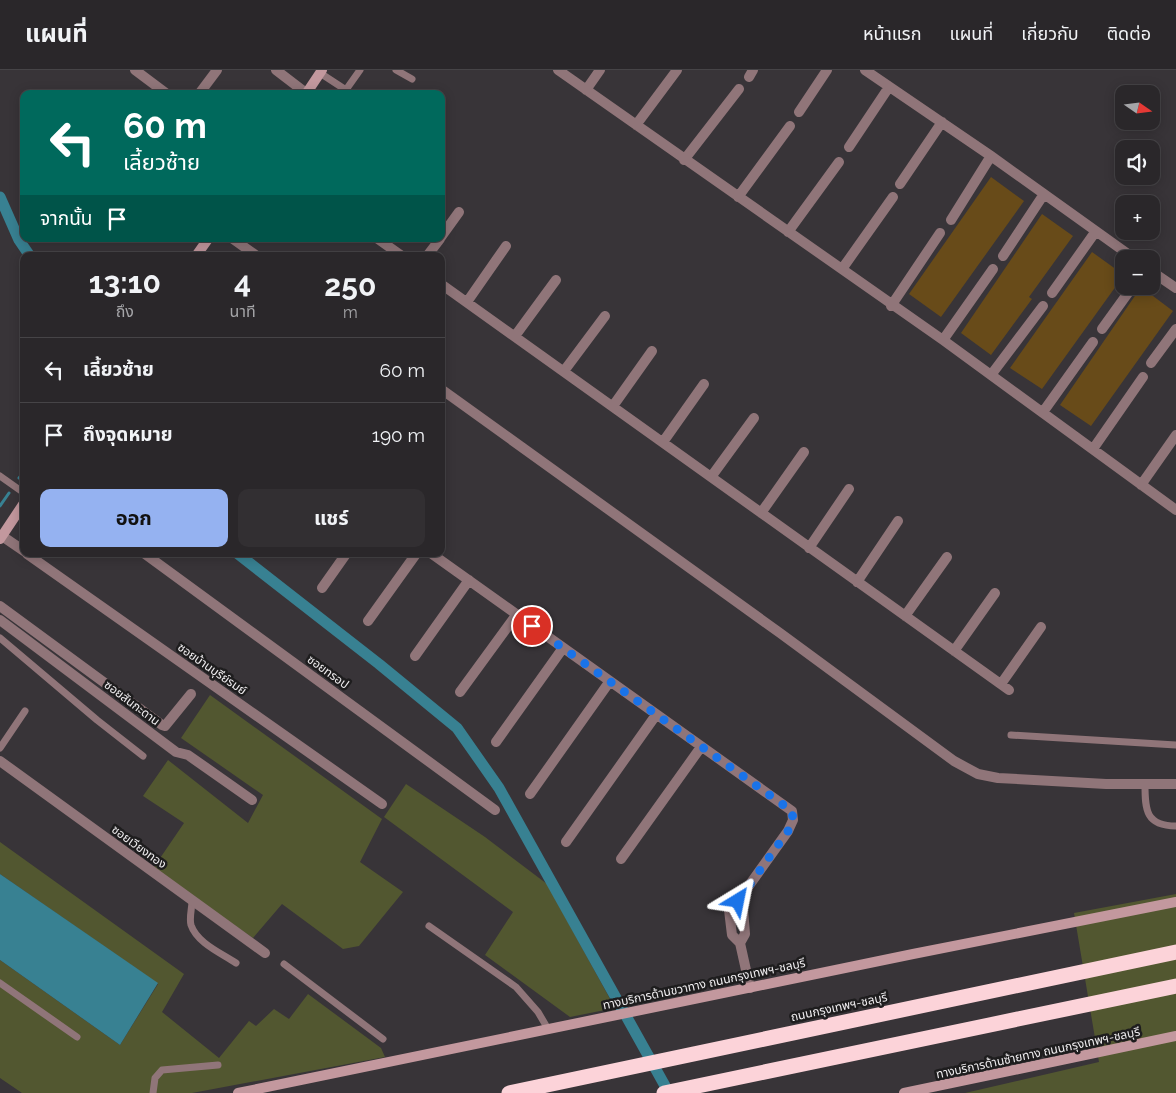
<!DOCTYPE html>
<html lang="th">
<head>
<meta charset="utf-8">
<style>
  body { margin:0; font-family:Raleway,"Noto Sans Thai",sans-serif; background:#322f32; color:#f1f3f6; height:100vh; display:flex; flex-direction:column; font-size:19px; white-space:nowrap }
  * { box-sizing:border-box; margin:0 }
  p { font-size:16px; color:#a5a5a8 }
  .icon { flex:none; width:28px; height:28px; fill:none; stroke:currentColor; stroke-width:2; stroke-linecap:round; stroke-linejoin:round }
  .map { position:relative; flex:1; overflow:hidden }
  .sheet { position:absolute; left:20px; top:182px; width:425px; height:305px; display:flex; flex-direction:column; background:#2a272a; border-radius:10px; box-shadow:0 2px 12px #0003,0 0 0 1px #464447 }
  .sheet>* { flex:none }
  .top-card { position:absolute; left:20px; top:20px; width:425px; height:152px; border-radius:10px; box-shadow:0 2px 12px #0003,0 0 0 1px #464447; background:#00695c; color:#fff; overflow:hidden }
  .needle { width:32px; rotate:104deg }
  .fabs { position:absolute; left:1115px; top:15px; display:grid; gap:10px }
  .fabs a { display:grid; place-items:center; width:45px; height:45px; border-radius:10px; background:#2a272a; box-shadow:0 2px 12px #0003,0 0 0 1px #464447; font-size:25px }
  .pin { position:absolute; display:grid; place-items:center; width:42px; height:42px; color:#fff; margin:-21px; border:2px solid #fff; border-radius:50%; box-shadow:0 1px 5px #0007 }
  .me { position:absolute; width:55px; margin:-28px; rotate:35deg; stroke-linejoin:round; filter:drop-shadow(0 0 4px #0008) }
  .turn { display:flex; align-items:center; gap:18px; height:105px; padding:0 20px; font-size:22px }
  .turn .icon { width:65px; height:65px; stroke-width:2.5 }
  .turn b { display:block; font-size:35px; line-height:42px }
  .then { display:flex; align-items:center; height:48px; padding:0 20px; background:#0003; gap:10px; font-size:19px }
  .eta { display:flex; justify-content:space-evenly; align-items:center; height:85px; text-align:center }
  .eta b { font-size:30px; font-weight:700; line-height:35px }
  .action { display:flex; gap:10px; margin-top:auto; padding:10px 20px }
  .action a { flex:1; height:58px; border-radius:10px; background:#95b2f1; color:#111; font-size:20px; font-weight:700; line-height:58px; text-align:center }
  .action a+a { background:#322f32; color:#f1f3f6 }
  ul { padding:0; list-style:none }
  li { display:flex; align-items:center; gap:15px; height:65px; padding:0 20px; border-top:1px solid #464447 }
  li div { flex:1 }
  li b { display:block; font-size:19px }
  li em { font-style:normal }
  header { display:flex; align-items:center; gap:30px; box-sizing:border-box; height:70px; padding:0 25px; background:#2a272a; border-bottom:1px solid #464447 }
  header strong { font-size:24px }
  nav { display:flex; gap:28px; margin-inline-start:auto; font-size:18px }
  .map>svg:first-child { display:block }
  .green { fill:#525730 }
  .water { fill:#388192 }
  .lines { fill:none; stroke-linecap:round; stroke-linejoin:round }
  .stream { stroke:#388192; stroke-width:3 }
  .canal { stroke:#388192; stroke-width:11 }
  .building { fill:#684b19 }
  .lane { stroke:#907579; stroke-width:7 }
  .street { stroke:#907579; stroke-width:10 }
  .secondary { stroke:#c3989e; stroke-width:10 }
  .highway { stroke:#fcd3d9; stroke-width:15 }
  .route { stroke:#1a73e8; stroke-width:9; stroke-dasharray:0 16.2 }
  .labels { text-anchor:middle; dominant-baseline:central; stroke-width:5; stroke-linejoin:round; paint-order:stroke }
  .street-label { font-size:12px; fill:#f0eef0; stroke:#1e1d1e }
</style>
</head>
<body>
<header>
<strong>แผนที่</strong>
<nav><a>หน้าแรก</a><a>แผนที่</a><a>เกี่ยวกับ</a><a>ติดต่อ</a></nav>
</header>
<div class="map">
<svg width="1176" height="1023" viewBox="0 0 1176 1023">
  <rect width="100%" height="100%" fill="#383438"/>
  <path class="green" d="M210,625L382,749L360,792L403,822L359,876L343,879L282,834L253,868L182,819L154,797L184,753L143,726L168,690L248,753L263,725L181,668Z
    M406,714L485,767L547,814L615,938L570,947L485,885L513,842L384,747Z
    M0,772L184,904L162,942L219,988L249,951L256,956L274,939L289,949L308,924L381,978L385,987L192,1023H22L0,1008V890L120,975L158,914L0,804Z
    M1176,824V1023H965L1099,992L1074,843Z"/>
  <path class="water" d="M0,804L158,913L120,975L0,890Z"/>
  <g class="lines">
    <path class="stream" d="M19,408L24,402
      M0,436L9,423"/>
    <path class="canal" d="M0,127L19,170L30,186
      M238,484L379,594L457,658L499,718L669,1023"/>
  </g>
  <path class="building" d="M991,107L1024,131L941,247L909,224Z
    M1042,144L1073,166L1029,227L1032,229L991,285L961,263Z
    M1092,182L1124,205L1042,319L1010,298Z
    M1141,217L1173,241L1091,356L1060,335Z"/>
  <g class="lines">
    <path class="lane" d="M396,0L412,9
      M320,3L346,20
      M343,24L360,0
      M0,406L24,423
      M0,568L97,650L143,686
      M1011,665L1176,675
      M0,678L25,641
      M1145,715C1145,740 1146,756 1176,756
      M192,831C192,838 189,848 191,855C197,873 221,883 236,893
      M429,856L516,917L538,942L548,959
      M284,894L383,969
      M0,913L77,967
      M153,1023L155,1008L162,1000L218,995"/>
    <path class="street" d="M135,0L167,24
      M276,0L306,23
      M558,0L943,270L1176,440
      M865,0L991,86L1135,189
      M749,7L753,0
      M586,20L600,0
      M199,24L217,0
      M799,42L827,0
      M636,55L677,0
      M849,77L889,17
      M684,90L739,19
      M900,114L942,52
      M738,127L790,56
      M951,150L991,86
      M788,162L839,92
      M441,167L459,142
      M233,169L257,186
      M378,169L402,186
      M427,186L440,169
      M1003,186L1044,124
      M842,199L893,127
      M1151,201L1176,218
      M441,214L1009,620
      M1052,223L1096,161
      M467,232L506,176
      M891,236L940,163
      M1102,259L1133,216
      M515,266L556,210
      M943,270L993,199
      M1151,293L1176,259
      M564,301L605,246
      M991,305L1043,236
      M441,319L780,563L954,691L978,704L998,708L1106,714H1176
      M613,336L652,281
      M1043,342L1093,272
      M663,372L704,314
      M1093,379L1143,307
      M711,407L754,348
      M1141,415L1176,365
      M761,443L804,382
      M2,466L24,481
      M809,478L849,419
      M27,484L382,734
      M145,484L495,740
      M432,484L792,741L793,750L788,761L738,831L729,840L732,865L740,873L750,918
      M857,512L898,451
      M322,518L346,484
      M0,536L162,655L165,656L191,624
      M905,546L947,487
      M0,550L176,682L188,685L252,730
      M368,551L416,484
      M954,581L995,523
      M415,586L469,510
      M1001,614L1041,557
      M460,622L517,544
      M496,672L563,578
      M0,691L265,883
      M530,724L610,611
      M566,772L656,645
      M621,789L701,677
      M738,831L743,839L745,864L740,873"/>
    <path class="secondary" d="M306,24L322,0
      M196,186L208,169
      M0,469L24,433
      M238,1023L913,884L1176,832
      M904,1023L1176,966"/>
    <path class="highway" d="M509,1023L1176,882
      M664,1023L1176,916"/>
  </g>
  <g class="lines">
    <path class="route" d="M532,556L792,741L793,750L788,761L738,831"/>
  </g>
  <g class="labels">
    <g class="street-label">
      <text transform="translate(212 599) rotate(35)">ซอยบ้านบุรีย์รมย์</text>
      <text transform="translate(328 602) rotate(36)">ซอยทรอป</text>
      <text transform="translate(132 633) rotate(37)">ซอยสันกะดาน</text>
      <text transform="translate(139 777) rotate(36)">ซอยเวียงทอง</text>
      <text transform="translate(704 914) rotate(-12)">ทางบริการด้านขวาทาง ถนนกรุงเทพฯ-ชลบุรี</text>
      <text transform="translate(839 937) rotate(-12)">ถนนกรุงเทพฯ-ชลบุรี</text>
      <text transform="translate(1038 983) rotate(-12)">ทางบริการด้านซ้ายทาง ถนนกรุงเทพฯ-ชลบุรี</text>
    </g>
  </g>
</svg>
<div class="fabs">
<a><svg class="needle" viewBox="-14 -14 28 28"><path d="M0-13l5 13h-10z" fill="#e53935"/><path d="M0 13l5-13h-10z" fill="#a5a5a8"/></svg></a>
<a><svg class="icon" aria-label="sound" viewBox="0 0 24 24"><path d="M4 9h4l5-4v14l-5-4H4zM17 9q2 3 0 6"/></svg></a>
<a>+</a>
<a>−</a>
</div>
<div class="pin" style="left:532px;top:556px;background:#d93025"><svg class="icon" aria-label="arrive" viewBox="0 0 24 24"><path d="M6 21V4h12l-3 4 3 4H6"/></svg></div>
<svg class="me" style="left:738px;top:831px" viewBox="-20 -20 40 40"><path d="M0-17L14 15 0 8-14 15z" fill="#1a73e8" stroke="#fff" stroke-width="4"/></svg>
<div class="top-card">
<div class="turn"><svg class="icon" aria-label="left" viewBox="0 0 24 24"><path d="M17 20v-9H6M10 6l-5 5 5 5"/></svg><div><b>60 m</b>เลี้ยวซ้าย</div></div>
<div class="then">จากนั้น<svg class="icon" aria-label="arrive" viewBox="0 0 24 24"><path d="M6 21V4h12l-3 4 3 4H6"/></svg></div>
</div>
<section class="sheet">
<div class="eta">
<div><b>13:10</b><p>ถึง</p></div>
<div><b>4</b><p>นาที</p></div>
<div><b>250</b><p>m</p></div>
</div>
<ul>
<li><svg class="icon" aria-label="left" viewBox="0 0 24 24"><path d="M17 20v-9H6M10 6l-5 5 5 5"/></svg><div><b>เลี้ยวซ้าย</b></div><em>60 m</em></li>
<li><svg class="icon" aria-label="arrive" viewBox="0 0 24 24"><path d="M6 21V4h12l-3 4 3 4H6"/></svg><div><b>ถึงจุดหมาย</b></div><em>190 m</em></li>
</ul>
<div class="action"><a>ออก</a><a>แชร์</a></div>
</section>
</div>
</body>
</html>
